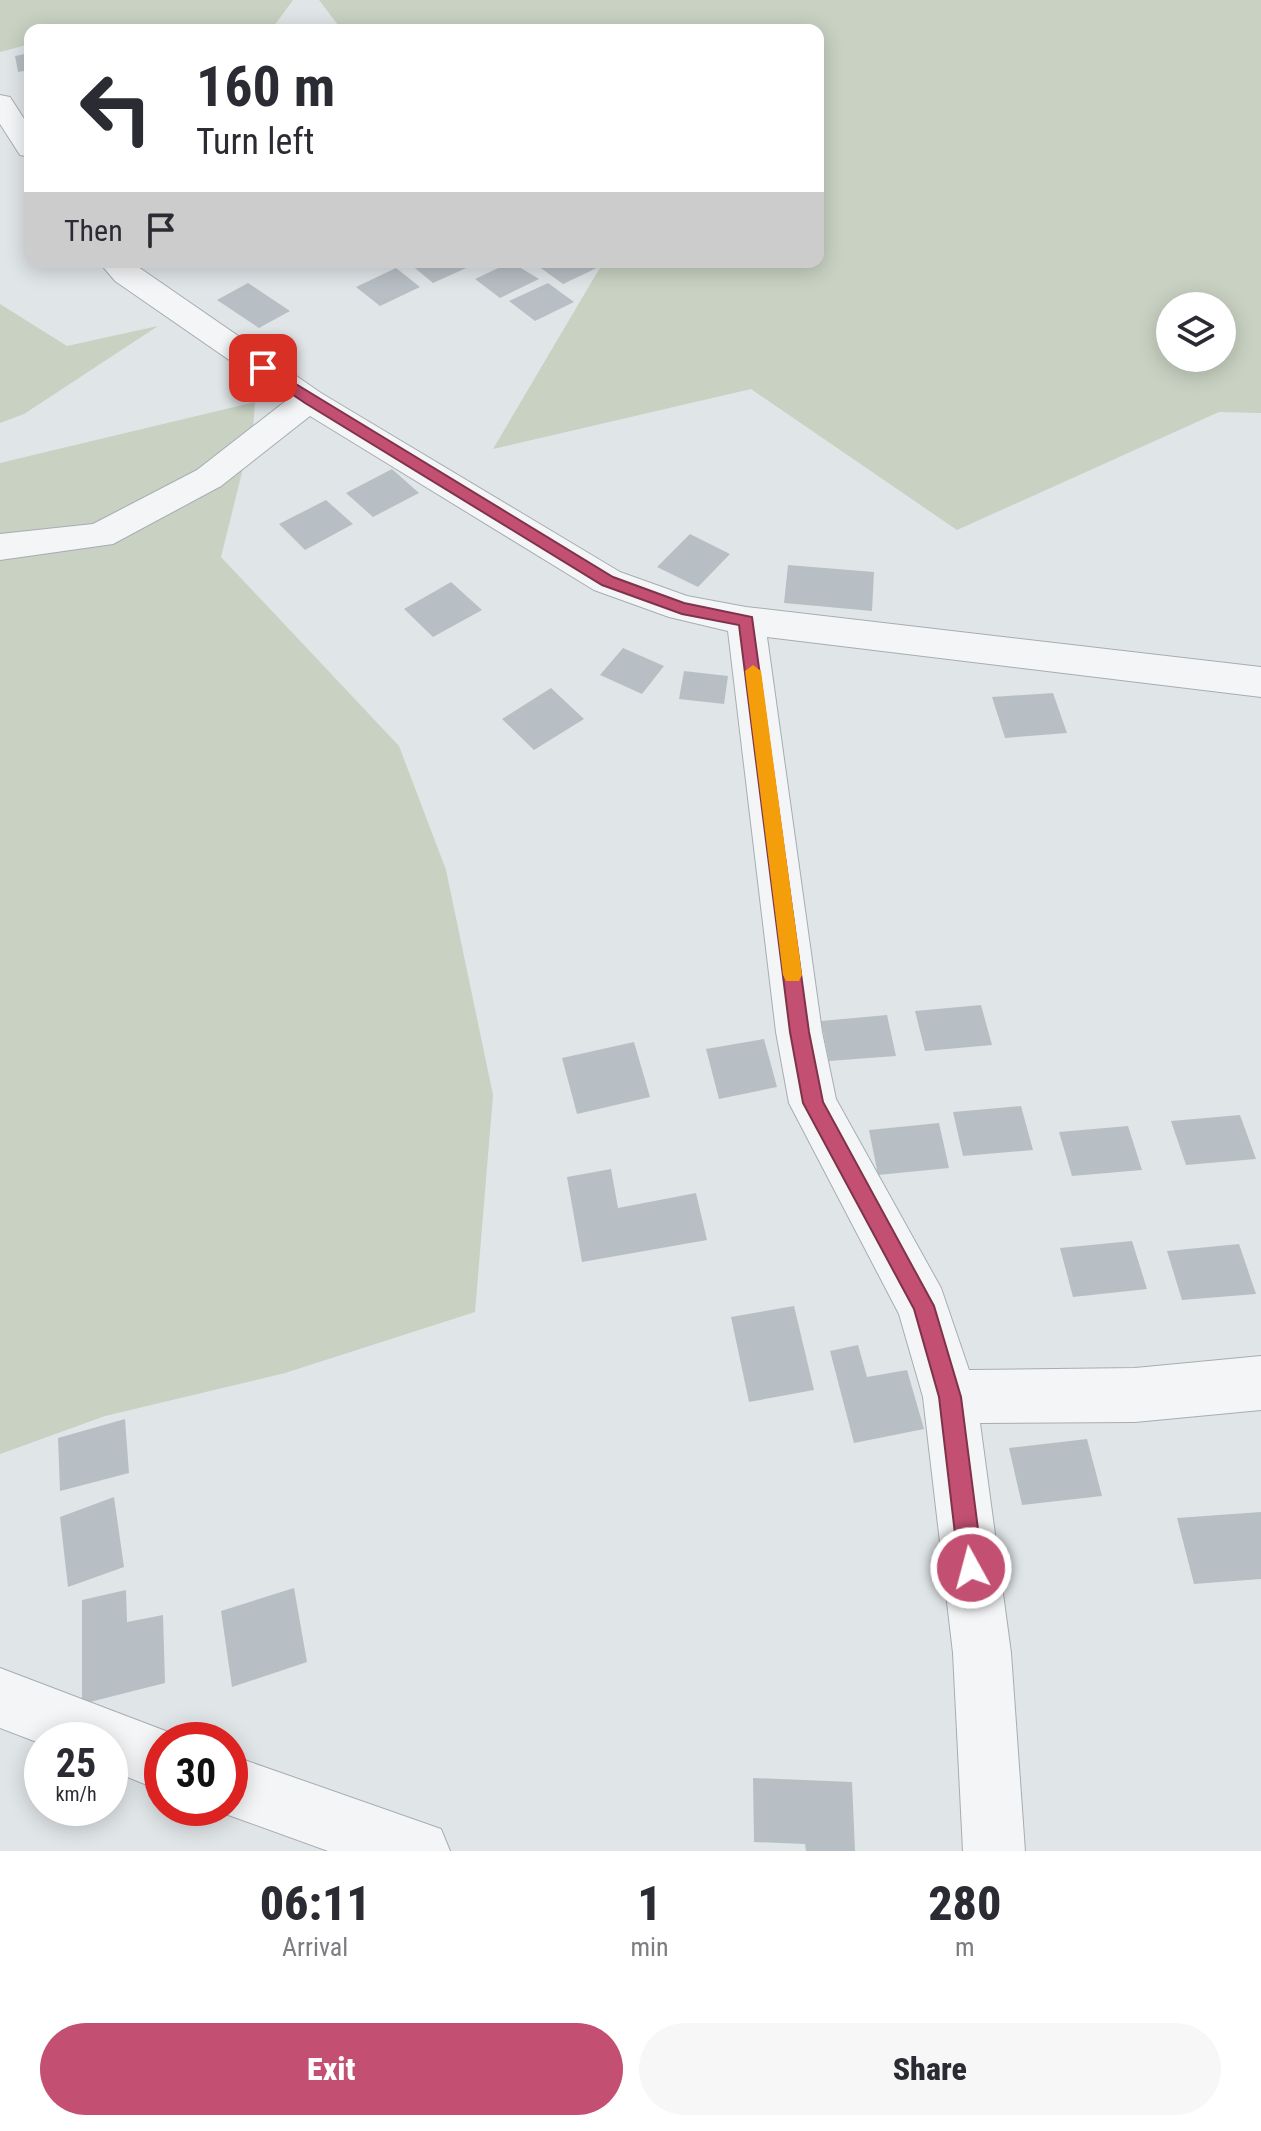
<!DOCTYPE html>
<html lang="en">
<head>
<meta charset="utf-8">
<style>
  body { margin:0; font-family:"Roboto Condensed",sans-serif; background:#f7f7f7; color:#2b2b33; height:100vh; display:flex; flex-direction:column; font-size:30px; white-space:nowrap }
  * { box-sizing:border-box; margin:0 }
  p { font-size:26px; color:#7c7c81 }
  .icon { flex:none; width:44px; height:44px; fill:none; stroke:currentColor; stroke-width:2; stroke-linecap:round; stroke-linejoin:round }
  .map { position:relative; height:1851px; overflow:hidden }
  .side { display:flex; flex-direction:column; background:#fff; flex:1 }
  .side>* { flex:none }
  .hud { position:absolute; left:24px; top:24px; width:800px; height:244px; border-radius:16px; box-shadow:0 4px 20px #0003; background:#fff; color:#2b2b33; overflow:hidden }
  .controls { position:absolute; left:1156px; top:292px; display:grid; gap:16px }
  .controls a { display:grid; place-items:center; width:80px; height:80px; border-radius:50%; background:#fff; box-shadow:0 4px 20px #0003; font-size:40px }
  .speed { position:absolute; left:24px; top:1722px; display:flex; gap:16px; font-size:40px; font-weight:700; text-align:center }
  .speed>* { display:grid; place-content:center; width:104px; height:104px; border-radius:50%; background:#fff; box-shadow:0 4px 20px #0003; line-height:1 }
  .speed small { font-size:20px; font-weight:400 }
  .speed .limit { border:12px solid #d22; background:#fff; color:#111 }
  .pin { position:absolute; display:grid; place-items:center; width:68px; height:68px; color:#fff; margin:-34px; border-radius:16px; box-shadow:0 4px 12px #0006 }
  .me { position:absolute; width:88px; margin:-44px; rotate:353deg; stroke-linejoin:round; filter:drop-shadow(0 0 6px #0008) }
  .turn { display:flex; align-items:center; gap:28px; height:168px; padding:0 40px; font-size:36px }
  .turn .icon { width:104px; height:104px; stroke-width:2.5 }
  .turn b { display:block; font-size:56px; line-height:68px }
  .then { display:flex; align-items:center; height:76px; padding:0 40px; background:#0003; gap:16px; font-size:30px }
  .eta { display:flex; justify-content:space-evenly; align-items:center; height:136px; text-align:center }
  .eta b { font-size:48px; font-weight:800; line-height:56px }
  .button { display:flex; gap:16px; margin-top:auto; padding:16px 40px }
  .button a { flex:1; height:92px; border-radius:48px; background:#c34f72; color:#fff; font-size:32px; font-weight:800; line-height:92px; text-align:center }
  .button a+a { background:#f7f7f7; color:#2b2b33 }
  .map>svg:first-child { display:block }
  .green { fill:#c8d1c2; fill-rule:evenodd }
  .building { fill:#b8bfc4 }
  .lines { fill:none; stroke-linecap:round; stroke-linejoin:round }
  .minor-casing { stroke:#a6adb2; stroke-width:2 }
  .minor { fill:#f3f5f7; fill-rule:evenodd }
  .route { fill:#c34f72; stroke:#7f334a; stroke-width:2 }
  .slow { fill:#f59e0b }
</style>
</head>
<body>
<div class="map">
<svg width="1261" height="1851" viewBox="0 0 1261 1851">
  <rect width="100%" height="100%" fill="#e0e5e8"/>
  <path class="green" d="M0,0H293L271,30H117L102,25L82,30H30V44L0,52Z
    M319,0H1261V413L1219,412L957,530L751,389L493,449L601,266L598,262H818V30H342ZM1170,306H1222V358H1170Z
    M0,304L67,346L158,326L24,414L0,423Z
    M255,402L253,428L221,557L399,746L446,870L493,1095L475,1312L285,1373L105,1416L0,1454V463Z"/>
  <path class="building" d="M30,53V70L18,72L15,56Z
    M415,262H469L473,265L433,283L410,264Z
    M511,262L539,279L500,298L475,279Z
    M545,262H595L601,266L563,284L538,266Z
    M396,268L420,287L380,306L356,287Z
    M248,283L290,311L259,328L217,300Z
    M548,283L574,302L535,321L509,301Z
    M392,469L419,493L373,517L346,493Z
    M326,500L353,524L305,550L279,524Z
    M690,534L730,554L698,587L657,567Z
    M788,565L874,572L872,611L784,603Z
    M451,582L482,610L433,637L404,609Z
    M623,648L664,666L642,694L600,675Z
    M684,671L728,676L724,704L679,699Z
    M551,688L584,719L534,750L502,719Z
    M1053,693L1067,733L1005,738L992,697Z
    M981,1005L992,1045L925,1051L915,1011Z
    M887,1015L896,1056L829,1061L821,1021Z
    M764,1039L777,1087L719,1099L706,1049Z
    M634,1042L650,1097L577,1114L562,1058Z
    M1021,1106L1033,1150L963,1156L953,1112Z
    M1240,1115L1256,1159L1186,1165L1171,1121Z
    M939,1123L949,1168L878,1175L869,1130Z
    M1128,1126L1142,1170L1072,1176L1059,1132Z
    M611,1169L618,1208L696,1193L707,1240L582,1262L567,1177Z
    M1132,1241L1147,1289L1073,1297L1060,1248Z
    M1239,1244L1256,1294L1182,1300L1167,1251Z
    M794,1306L814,1390L749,1402L731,1317Z
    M858,1345L867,1377L907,1370L924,1429L854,1443L830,1351Z
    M125,1419L129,1473L60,1491L58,1438Z
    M1087,1439L1102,1496L1022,1505L1009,1448Z
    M114,1497L124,1567L68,1587L60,1517Z
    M1261,1512V1579L1194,1584L1177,1518Z
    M294,1588L307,1662L232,1687L221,1611Z
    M126,1590L127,1622L163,1615L165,1683L82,1704V1600Z
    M753,1778L852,1782L855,1851H806L805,1844L754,1842Z"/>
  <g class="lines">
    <g class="minor-casing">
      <path id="minor" d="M0,95L10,97L30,128V157L20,155L0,124Z
        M99,262H131L321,393L620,572L687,596L746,607L1261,667V697L767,637L822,1032L836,1099L941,1288L969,1370L1135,1368L1261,1356V1410L1135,1422L980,1423L1011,1653L1025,1851H963L953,1653L923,1397L899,1314L789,1103L776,1032L728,631L669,617L594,590L310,416L221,486L113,544L0,560V534L93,524L197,470L287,400L115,281Z
        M0,1668L184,1738L162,1740V1791L110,1770V1740H42V1744L0,1728Z
        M230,1755L441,1829L450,1851H328L209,1808H230Z"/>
    </g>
    <use href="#minor" class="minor"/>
  </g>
  <path class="route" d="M263,364L613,577L684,603L752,617L809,1032L823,1102L934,1306L961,1397L983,1568L980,1576L971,1580L963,1576L959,1568L939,1397L914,1309L803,1103L790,1032L739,625L682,614L602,585L305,403L258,371L256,368Z"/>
  <path class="slow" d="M753,665L761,671L802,975L799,981H786L783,975L745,671Z"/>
</svg>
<div class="controls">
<a><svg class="icon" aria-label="layers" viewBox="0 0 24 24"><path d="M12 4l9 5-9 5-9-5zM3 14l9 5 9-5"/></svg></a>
</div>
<div class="speed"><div>25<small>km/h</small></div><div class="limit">30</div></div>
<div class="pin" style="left:263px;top:368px;background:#d93025"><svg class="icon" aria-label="arrive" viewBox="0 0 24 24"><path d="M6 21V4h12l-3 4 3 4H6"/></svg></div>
<svg class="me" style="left:971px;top:1568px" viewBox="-20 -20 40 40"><circle r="17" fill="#c34f72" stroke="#fff" stroke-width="3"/><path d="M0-11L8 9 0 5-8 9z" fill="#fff"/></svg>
<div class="hud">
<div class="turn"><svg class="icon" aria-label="left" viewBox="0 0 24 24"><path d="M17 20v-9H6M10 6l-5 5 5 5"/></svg><div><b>160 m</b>Turn left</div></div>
<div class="then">Then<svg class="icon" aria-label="arrive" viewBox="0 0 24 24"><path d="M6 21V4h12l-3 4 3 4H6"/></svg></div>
</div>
</div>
<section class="side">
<div class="eta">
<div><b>06:11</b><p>Arrival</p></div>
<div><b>1</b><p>min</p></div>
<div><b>280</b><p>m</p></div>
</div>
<div class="button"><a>Exit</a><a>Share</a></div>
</section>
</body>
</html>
